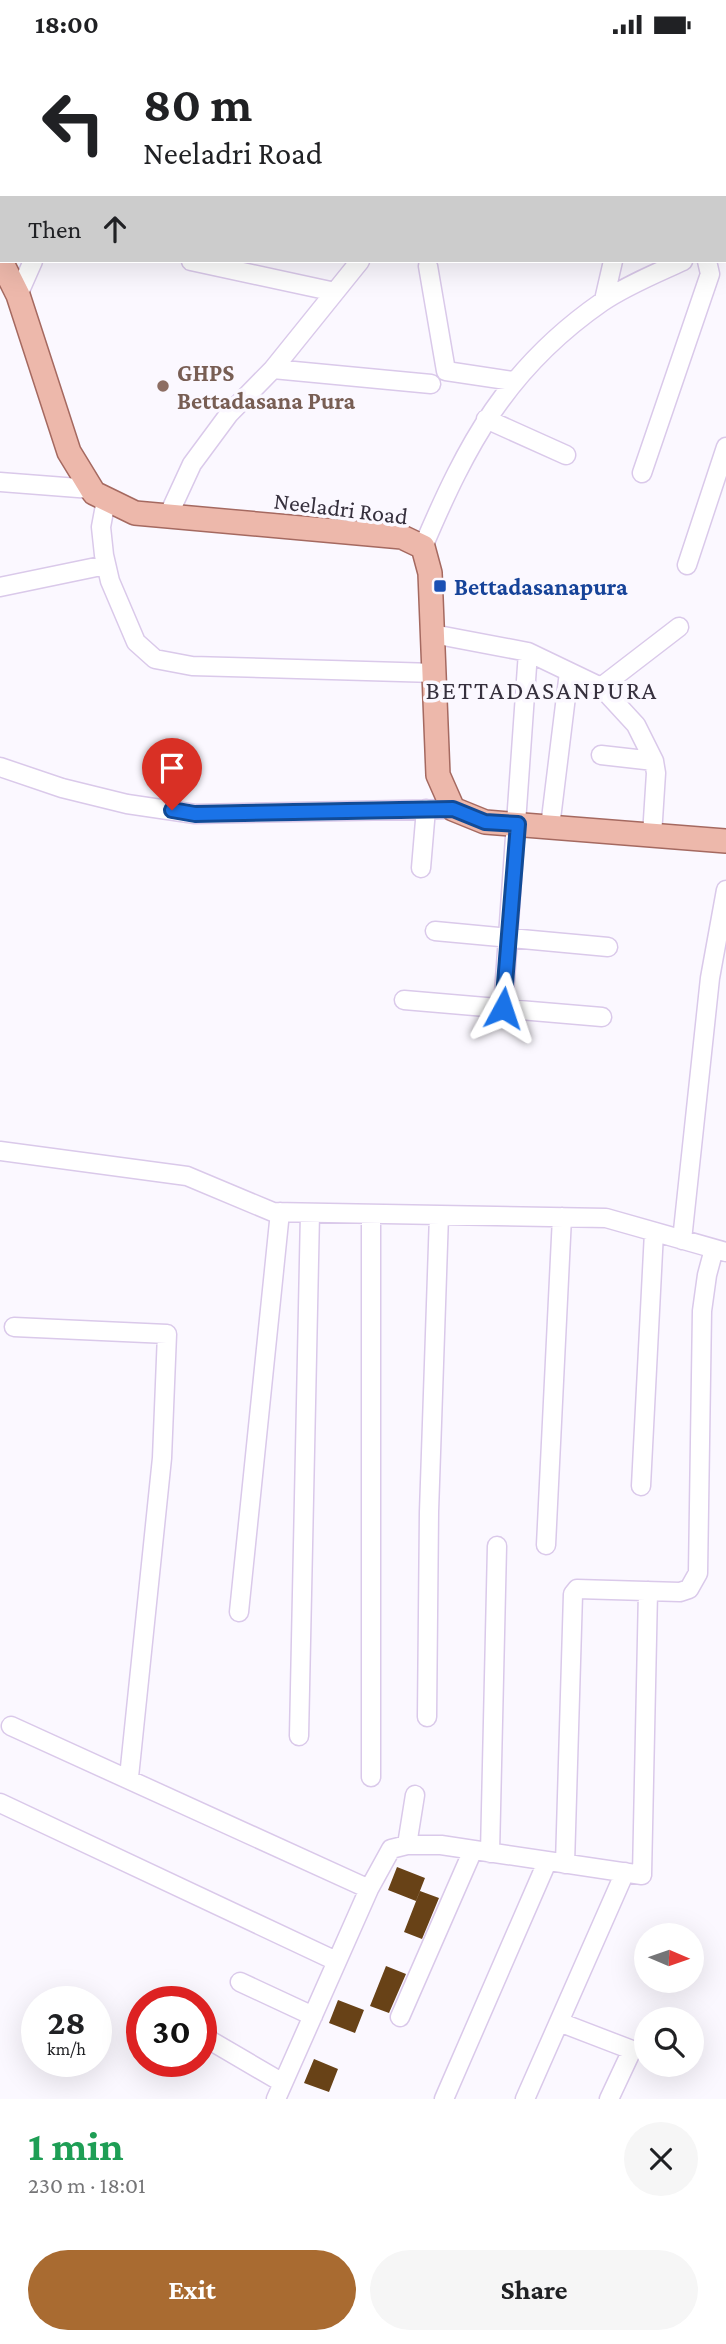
<!DOCTYPE html>
<html lang="en">
<head>
<meta charset="utf-8">
<style>
  body { margin:0; font-family:"Crimson Pro",serif; background:#f6f6f6; color:#202124; height:100vh; display:flex; flex-direction:column; font-size:26px; white-space:nowrap }
  * { box-sizing:border-box; margin:0 }
  p { font-size:23px; color:#757577 }
  .icon { flex:none; width:38px; height:38px; fill:none; stroke:currentColor; stroke-width:2; stroke-linecap:round; stroke-linejoin:round }
  .map { position:relative; height:2050px; overflow:hidden }
  .details { display:flex; flex-direction:column; background:#fff; flex:1 }
  .details>* { flex:none }
  .hud { position:absolute; left:0px; top:0px; width:726px; height:214px; box-shadow:0 7px 28px #0002; background:#fff; color:#202124; overflow:hidden }
  .needle { width:46px; rotate:92deg }
  .controls { position:absolute; left:634px; top:1874px; display:grid; gap:14px }
  .controls a { display:grid; place-items:center; width:70px; height:70px; border-radius:50%; background:#fff; box-shadow:0 7px 28px #0002; font-size:35px }
  .speed { position:absolute; left:21px; top:1937px; display:flex; gap:14px; font-size:35px; font-weight:700; text-align:center }
  .speed>* { display:grid; place-content:center; width:91px; height:91px; border-radius:50%; background:#fff; box-shadow:0 7px 28px #0002; line-height:1 }
  .speed small { font-size:18px; font-weight:400 }
  .speed .limit { border:10px solid #d22; background:#fff; color:#111 }
  .pin { position:absolute; display:grid; place-items:center; width:60px; height:60px; color:#fff; margin:-72px -30px; border-radius:50% 50% 50% 0; rotate:-45deg; box-shadow:0 0 7px #0007 }
  .pin .icon { rotate:45deg }
  .me { position:absolute; width:77px; margin:-38px; rotate:5deg; stroke-linejoin:round; filter:drop-shadow(0 0 5px #0008) }
  .turn { display:flex; align-items:center; gap:24px; height:147px; padding:0 28px; font-size:32px }
  .turn .icon { width:91px; height:91px; stroke-width:2.5 }
  .turn b { display:block; font-size:49px; line-height:60px }
  .then { display:flex; align-items:center; height:66px; padding:0 28px; background:#0003; gap:14px; font-size:26px }
  .round { display:grid; place-items:center; flex:none; width:74px; height:74px; border-radius:37px; background:#f6f6f6 }
  .headline { display:flex; align-items:center; justify-content:space-between; height:119px; padding:0 28px }
  h1 { font-size:42px; font-weight:700; line-height:52px; color:#1e9e55 }
  .primary-button { display:flex; gap:14px; margin-top:auto; padding:14px 28px }
  .primary-button a { flex:1; height:80px; border-radius:42px; background:#a96b31; color:#fff; font-size:28px; font-weight:700; line-height:80px; text-align:center }
  .primary-button a+a { background:#f6f6f6; color:#202124 }
  .status { display:flex; justify-content:space-between; align-items:center; height:49px; padding:0 35px; background:#fff; direction:ltr }
  .status svg { height:19px; fill:currentColor }
  .map>svg:first-child { display:block }
  .building { fill:#684217 }
  .lines { fill:none; stroke-linecap:round; stroke-linejoin:round }
  .minor-casing { stroke:#dac9ea; stroke-width:21 }
  .major-casing { stroke:#a56960; stroke-width:26 }
  .minor { stroke:#fff; stroke-width:18 }
  .major { stroke:#edb8ab; stroke-width:23 }
  .route-casing { stroke:#114b97; stroke-width:18 }
  .route { stroke:#1a73e8; stroke-width:12 }
  .education-dot { fill:#8d6e63; stroke:#fbf8ff; stroke-width:2.5 }
  .transit-dot { fill:#1a4fb4; stroke:#fbf8ff; stroke-width:2.5 }
  .labels { text-anchor:middle; dominant-baseline:central; stroke-width:7; stroke-linejoin:round; paint-order:stroke }
  .education-label { font-size:24px; font-weight:bold; fill:#785e54; stroke:#fbf8ff; text-anchor:start }
  .street-label { font-size:24px; fill:#36303d; stroke:#fbf8ff }
  .transit-label { font-size:24px; font-weight:bold; fill:#164399; stroke:#fbf8ff; text-anchor:start }
  .neighbourhood-label { font-size:26px; letter-spacing:2px; fill:#36303d; stroke:#fbf8ff }
</style>
</head>
<body>
<div class="status"><b>18:00</b><svg viewBox="0 0 49 12"><path d="M0 12V9h3v3zM5 12V6h3v6zM10 12V3h3v9zM15 12V0h3v12zM26 1h20v11H26zM47 4h2v5h-2z"/></svg></div>
<div class="map">
<svg width="726" height="2050" viewBox="0 0 726 2050">
  <rect width="100%" height="100%" fill="#fbf8ff"/>
  <path class="building" d="M397,1818L425,1829L416,1852L388,1841Z
    M420,1842L439,1849L422,1890L404,1883Z
    M386,1917L406,1925L389,1964L370,1957Z
    M338,1951L364,1961L355,1984L329,1974Z
    M314,2010L338,2020L329,2043L304,2034Z"/>
  <g class="lines">
    <g class="minor-casing">
      <path id="minor" d="M79,2V0
        M111,2L112,0
        M524,2L526,0
        M583,2V0
        M661,2L662,0
        M724,63L726,57
        M724,195H726
        M191,212L335,243
        M428,217L446,322L513,332
        M18,246L33,212
        M604,251L613,212
        M273,320L431,335
        M486,370L566,406
        M642,424L710,225L707,212
        M0,433L91,440
        M106,451L101,478L104,506L110,532L136,593L155,610L192,617L435,624
        M168,467L192,415L229,365L273,320L360,212
        M423,498C467,394 507,319 602,253C627,236 657,224 683,212
        M687,516L726,398
        M0,538L106,516
        M433,585L528,603L503,959
        M528,603L601,638L636,676L654,712L656,724L652,786
        M601,638L679,578
        M601,706L654,712
        M0,718L62,739L127,755L195,765L453,760
        M550,778L569,623
        M421,819L426,760
        M435,882L608,898
        M404,951L602,968
        M0,1102L187,1127L273,1163L606,1169L726,1203
        M371,1165V1728
        M682,1191L710,929L726,841
        M14,1278L167,1285L162,1409L129,1728
        M641,1437L654,1183
        M546,1496L562,1168
        M239,1563L280,1163
        M427,1668L429,1463L439,1166
        M11,1677L369,1840
        M299,1687L310,1164
        M0,1754L336,1912
        M407,1796L415,1746
        M490,1804L497,1497
        M565,1815L573,1545L577,1540L680,1543L689,1540L698,1524L702,1262L707,1226L714,1200
        M240,1933L313,1967
        M400,1968L473,1801
        M559,1973L632,2001L609,2050
        M206,1989L283,2034
        M276,2050L369,1840L391,1800L407,1796H441L642,1826L648,1542
        M444,2050L547,1813
        M525,2050L625,1823"/>
    </g>
    <g class="major-casing">
      <path id="major" d="M0,210L18,246L69,403L94,444L135,464L402,488L423,498L430,524L438,726L453,760L485,773L726,792"/>
    </g>
    <use href="#minor" class="minor"/>
    <use href="#major" class="major"/>
  </g>
  <g class="lines">
    <g class="route-casing">
      <path id="route" d="M172,761L195,765L453,760L485,773L518,775L503,959"/>
    </g>
    <use href="#route" class="route"/>
  </g>
  <circle class="education-dot" cx="163" cy="337" r="7"/>
  <rect class="transit-dot" x="433" y="530" width="14" height="14" rx="3.5"/>
  <g class="labels">
    <g class="education-label">
      <text x="177" y="323">GHPS<tspan x="177" dy="28">Bettadasana Pura</tspan></text>
    </g>
    <g class="street-label">
      <text transform="translate(341 459) rotate(7)">Neeladri Road</text>
    </g>
    <g class="transit-label">
      <text x="454" y="537">Bettadasanapura</text>
    </g>
    <g class="neighbourhood-label">
      <text x="542" y="641">BETTADASANPURA</text>
    </g>
  </g>
</svg>
<div class="controls">
<a><svg class="needle" viewBox="-14 -14 28 28"><path d="M0-13l5 13h-10z" fill="#e53935"/><path d="M0 13l5-13h-10z" fill="#757577"/></svg></a>
<a><svg class="icon" aria-label="search" viewBox="0 0 24 24"><circle cx="10" cy="10" r="6"/><path d="M15 15l6 6"/></svg></a>
</div>
<div class="speed"><div>28<small>km/h</small></div><div class="limit">30</div></div>
<div class="pin" style="left:172px;top:761px;background:#d93025"><svg class="icon" aria-label="arrive" viewBox="0 0 24 24"><path d="M6 21V4h12l-3 4 3 4H6"/></svg></div>
<svg class="me" style="left:503px;top:959px" viewBox="-20 -20 40 40"><path d="M0-17L14 15 0 8-14 15z" fill="#1a73e8" stroke="#fff" stroke-width="4"/></svg>
<div class="hud">
<div class="turn"><svg class="icon" aria-label="left" viewBox="0 0 24 24"><path d="M17 20v-9H6M10 6l-5 5 5 5"/></svg><div><b>80 m</b>Neeladri Road</div></div>
<div class="then">Then<svg class="icon" aria-label="ahead" viewBox="0 0 24 24"><path d="M12 20V5M6 11l6-6 6 6"/></svg></div>
</div>
</div>
<section class="details">
<div class="headline"><div><h1>1 min</h1><p>230 m · 18:01</p></div><a class="round"><svg class="icon" aria-label="close" viewBox="0 0 24 24"><path d="M6 6l12 12M18 6L6 18"/></svg></a></div>
<div class="primary-button"><a>Exit</a><a>Share</a></div>
</section>
</body>
</html>
